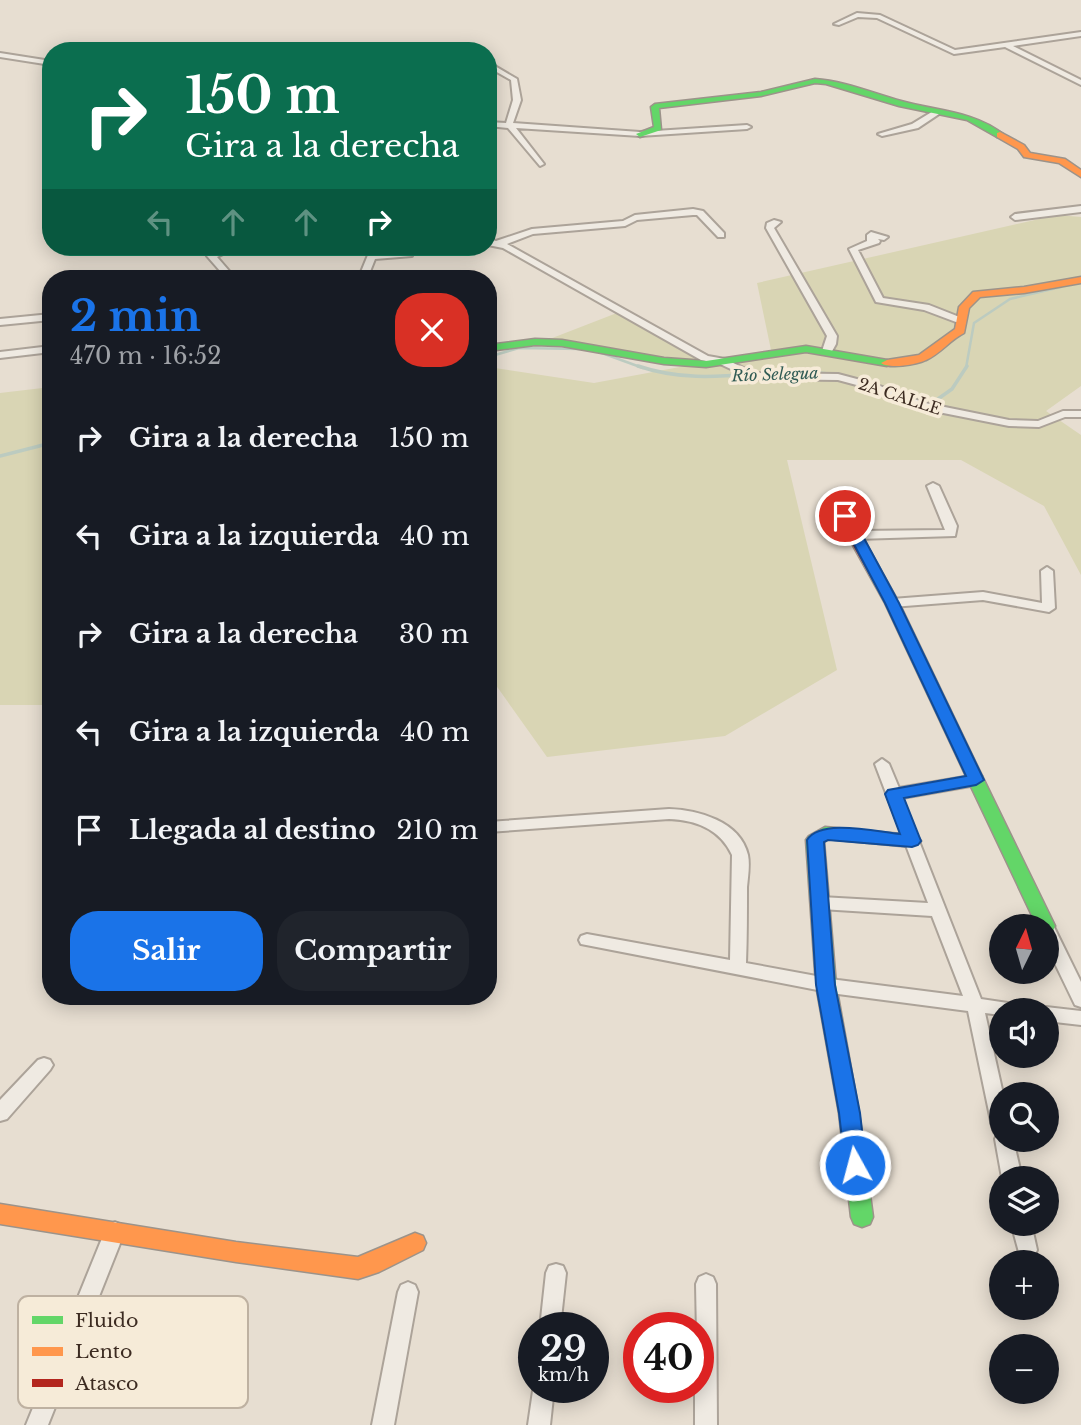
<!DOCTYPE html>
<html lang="es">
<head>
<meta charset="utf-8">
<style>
  body { margin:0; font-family:"Libre Baskerville",serif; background:#20242c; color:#f1f3f6; height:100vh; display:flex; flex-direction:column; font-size:26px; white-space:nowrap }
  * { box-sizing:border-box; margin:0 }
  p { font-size:23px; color:#9ea1a6 }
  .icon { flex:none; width:38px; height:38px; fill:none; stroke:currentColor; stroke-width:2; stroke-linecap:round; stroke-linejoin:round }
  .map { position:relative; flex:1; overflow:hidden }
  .details { position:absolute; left:42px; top:270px; width:455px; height:735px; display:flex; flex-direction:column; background:#171b24; border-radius:28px; box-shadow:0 4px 18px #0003 }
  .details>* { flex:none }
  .guide { position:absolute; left:42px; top:42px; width:455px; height:214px; border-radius:28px; box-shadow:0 4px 18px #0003; background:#0b6e4f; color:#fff; overflow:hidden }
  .needle { width:46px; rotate:5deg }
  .fabs { position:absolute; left:989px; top:914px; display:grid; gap:14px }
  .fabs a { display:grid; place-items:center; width:70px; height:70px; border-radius:50%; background:#171b24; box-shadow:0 4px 18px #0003; font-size:35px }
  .speed { position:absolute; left:518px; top:1312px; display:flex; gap:14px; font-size:35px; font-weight:700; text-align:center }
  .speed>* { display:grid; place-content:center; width:91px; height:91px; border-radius:50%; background:#171b24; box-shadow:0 4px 18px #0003; line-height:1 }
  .speed small { font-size:18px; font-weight:400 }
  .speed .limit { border:10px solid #d22; background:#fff; color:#111 }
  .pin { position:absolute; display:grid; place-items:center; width:60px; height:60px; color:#fff; margin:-30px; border:4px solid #fff; border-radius:50%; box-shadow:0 2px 7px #0007 }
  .me { position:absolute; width:77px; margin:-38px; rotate:353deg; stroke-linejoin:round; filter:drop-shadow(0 0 5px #0008) }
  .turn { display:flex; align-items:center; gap:24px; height:147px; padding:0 28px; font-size:32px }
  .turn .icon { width:91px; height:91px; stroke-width:2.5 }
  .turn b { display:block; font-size:49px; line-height:60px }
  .lanes { display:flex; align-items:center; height:66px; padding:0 28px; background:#0003; justify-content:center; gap:35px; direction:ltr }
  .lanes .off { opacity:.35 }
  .round { display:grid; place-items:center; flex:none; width:74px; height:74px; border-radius:28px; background:#20242c }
  .head { display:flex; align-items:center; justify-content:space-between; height:119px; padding:0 28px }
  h1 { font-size:42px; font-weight:700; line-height:52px; color:#1a73e8 }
  .cta { display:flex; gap:14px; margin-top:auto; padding:14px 28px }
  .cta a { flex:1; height:80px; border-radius:28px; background:#1a73e8; color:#fff; font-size:28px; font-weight:700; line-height:80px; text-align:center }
  .cta a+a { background:#20242c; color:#f1f3f6 }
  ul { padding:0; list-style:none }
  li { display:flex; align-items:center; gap:21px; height:98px; padding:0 28px }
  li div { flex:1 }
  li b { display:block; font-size:26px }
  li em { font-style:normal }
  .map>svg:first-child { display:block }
  .green { fill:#d9d5b4 }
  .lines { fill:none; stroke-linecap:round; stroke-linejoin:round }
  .stream-far1 { stroke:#bccbc0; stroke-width:2.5 }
  .stream { stroke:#bccbc0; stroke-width:3.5 }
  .street-casing { stroke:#aca399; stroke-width:4 }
  .fast-casing { stroke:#9c938a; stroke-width:3 }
  .slow-casing { stroke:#9c938a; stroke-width:3 }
  .jam-casing { stroke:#9c938a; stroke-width:3 }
  .street { fill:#efeae2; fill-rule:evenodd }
  .fast { fill:#63d668; fill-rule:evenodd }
  .slow { fill:#ff974d; fill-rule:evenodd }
  .jam { fill:#b3261e; fill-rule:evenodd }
  .route { fill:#1a73e8; stroke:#114b97; stroke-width:2 }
  .labels { text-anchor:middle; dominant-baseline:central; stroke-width:7; stroke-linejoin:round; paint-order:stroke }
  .far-water-label { font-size:16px; font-style:italic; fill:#305b54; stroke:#f6ebd8 }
  .far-street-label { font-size:16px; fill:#3c2b21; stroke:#f6ebd8 }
  .key { fill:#f6ebd8; stroke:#beb1a1; stroke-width:2 }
  .key-label { font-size:19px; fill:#3c2b21 }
</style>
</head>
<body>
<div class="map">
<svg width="1081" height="1425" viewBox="0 0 1081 1425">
  <rect width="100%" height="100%" fill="#e7ded1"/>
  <path class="green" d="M1057,215L1081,217V386L1046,411L1081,435V575L1044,506L961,460H787L837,670L725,736L547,757L488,674V367L594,383L771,350L757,283Z
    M622,311L705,358L699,362L542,342Z
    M51,387V705H0V393Z"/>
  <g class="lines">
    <path class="stream-far1" d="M599,352L643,368
      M488,357L519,348L580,349
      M966,368L974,323L1010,299L1061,287"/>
    <path class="stream" d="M638,366C714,392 781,359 855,379
      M928,406L952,389L967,366
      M0,456L51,443"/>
    <g class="street-casing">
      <path id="street" d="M857,13L880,15L955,50L1081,32V36L1013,46L1081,80V85L1005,47L954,54L877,18L858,17L839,25L834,24Z
        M0,53L51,61V65L0,57Z
        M488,62L517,79L521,100L513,123L640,132L747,125L751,127L747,129L640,136L516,128L544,164L540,166L508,128L488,126V122L506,123L513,100L511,80L488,67Z
        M935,110L942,112L918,128L882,136L878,134L912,124Z
        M1081,206V212L1015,220L1011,217L1015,214Z
        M693,209L703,211L724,233V237H718L697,215H693L637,220L625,226L533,234L507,244L708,356L725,359L754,373L838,374L872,383L925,403L1009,420L1038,421L1063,411H1081V417H1065L1039,427L1009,426L918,408L864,387L838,380L752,379L718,363L701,360L503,248L488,245V239L496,241L532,229L623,221L635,215Z
        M774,220L781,222L774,228L837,336L836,344L831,353L822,351L827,336L766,228L767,223Z
        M871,232L888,237L884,240L878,239L880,241L879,243L858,250L883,298L929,305L962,318V322H956L924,310L876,302L849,249L867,241V235Z
        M226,247H237L217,257L230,272V278H222L221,272L207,256Z
        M406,247H414L412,256L375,259L369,274L361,272L368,255L405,252Z
        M51,314V320L0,325V319Z
        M51,346V352L0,358V352Z
        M933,483L939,486L957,526L955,536L857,539L851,535L857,531L945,530L927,486Z
        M1047,567L1053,571L1055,608L1049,612L983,600L892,607L886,603L892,599L983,592L1042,603L1041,571Z
        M882,759L889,764L899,788L976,775L983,780L976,785L902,798L981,999L1021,1005L1024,1010H1001V1015L985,1013L1003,1094H1001V1139H1013L1022,1178H1002L995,1139L998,1133L994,1132L992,1126L968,1011L838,994L581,944L579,940L581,936L587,934L730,960L732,855C720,829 696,820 669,819L488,832V822L669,809C698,810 740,821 748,855C750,865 748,877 747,887C747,913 747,938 746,963L838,980L963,996L932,916L821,909L815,907L813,903L815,899L821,897L928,903L875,764Z
        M1046,921L1052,923L1081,982V1007L1075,1005L1046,945V926H1038Z
        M1046,1007L1081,1011V1025L1046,1021V1010H1040Z
        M44,1058L50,1060L53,1065L50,1070L7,1119L0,1121V1100L38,1060Z
        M115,1222L122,1225L125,1231L48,1425H26L105,1231L108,1225Z
        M1011,1223H1031L1037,1250L1034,1256L1027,1259L1020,1256Z
        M556,1264L563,1266L566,1273L560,1328H540L546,1273L549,1266Z
        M706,1274L713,1277L716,1284L717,1425H695V1388H698L696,1284L699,1277Z
        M408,1282L415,1285L418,1292L394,1425H372L398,1292L401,1285Z
        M534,1384V1388H554L550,1425H528Z"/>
    </g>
    <g class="fast-casing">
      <path id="fast" d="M815,79C844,81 872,93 901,101C936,111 975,111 1004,135L997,137L967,120L899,106L826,84L815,83L761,96L659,108L661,130L640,137L636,134L654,127L651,107L655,104L761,92Z
        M535,339L562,340L664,358L706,361L806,346L887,360L893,363L887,366L806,352L706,367L664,364L562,346L535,345L488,351V345Z
        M974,770L982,776L1055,926L1053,931L1046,933V926H1037L966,776Z
        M825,827L912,835L918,837L921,841L918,845L912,847L828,839L824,842L836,985L859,1113L873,1217L870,1224L862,1227L854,1224L851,1217L839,1113L816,985L806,840L809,836Z"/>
    </g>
    <g class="slow-casing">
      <path id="slow" d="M1000,132L1024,145L1030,153L1065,159L1081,170V177L1059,163L1024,157L1018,149L997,137V133Z
        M1081,277V283L1024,293L980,297L969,308L964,333C950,340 940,354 926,360C916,365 889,369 881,363L887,360L919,355L955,329L959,307L973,292L1024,287Z
        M0,1204L236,1242L358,1257L415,1233L423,1236L426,1243L423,1250L379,1272L358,1279L236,1262L0,1224Z"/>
    </g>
    <g class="jam-casing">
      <path id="jam" d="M833,493L840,497L899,603L982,776L980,780L974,782L966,776L885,603L826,497Z"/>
    </g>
    <use href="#street" class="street"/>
    <use href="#fast" class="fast"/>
    <use href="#slow" class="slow"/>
    <use href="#jam" class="jam"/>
  </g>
  <path class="route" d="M845,512L852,516L899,603L984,780L976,785L904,798L921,841L918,845L912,847L828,840L824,842L835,985L860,1113L866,1165L863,1171L855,1174L848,1171L845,1165L839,1113L816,985L807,840C821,818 877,832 900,834L885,794L888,790L966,776L885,603L839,516Z"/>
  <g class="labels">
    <g class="far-water-label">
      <text transform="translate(775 374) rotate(-2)">Río Selegua</text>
    </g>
    <g class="far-street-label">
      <text transform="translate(900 396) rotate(18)">2A CALLE</text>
    </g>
  </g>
  <rect x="18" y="1296" width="230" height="112" rx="10" class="key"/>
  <rect x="32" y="1316" width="31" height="8" fill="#63d668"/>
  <rect x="32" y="1347" width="31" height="9" fill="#ff974d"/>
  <rect x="32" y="1379" width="31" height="8" fill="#b3261e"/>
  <g class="key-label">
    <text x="75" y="1327">Fluido</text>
    <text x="75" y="1358">Lento</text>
    <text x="75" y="1390">Atasco</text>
  </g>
</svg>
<div class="fabs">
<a><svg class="needle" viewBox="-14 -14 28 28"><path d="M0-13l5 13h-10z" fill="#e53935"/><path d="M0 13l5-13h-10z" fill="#9ea1a6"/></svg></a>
<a><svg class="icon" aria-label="sound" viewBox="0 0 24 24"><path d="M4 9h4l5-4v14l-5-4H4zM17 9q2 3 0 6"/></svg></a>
<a><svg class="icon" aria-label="search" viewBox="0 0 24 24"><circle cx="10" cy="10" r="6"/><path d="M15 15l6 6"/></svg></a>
<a><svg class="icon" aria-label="layers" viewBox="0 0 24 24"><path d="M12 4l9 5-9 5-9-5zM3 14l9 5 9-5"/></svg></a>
<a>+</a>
<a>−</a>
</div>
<div class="speed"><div>29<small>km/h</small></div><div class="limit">40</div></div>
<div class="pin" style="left:845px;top:516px;background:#d93025"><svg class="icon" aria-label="arrive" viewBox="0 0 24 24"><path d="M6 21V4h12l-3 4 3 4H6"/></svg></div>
<svg class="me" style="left:855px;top:1165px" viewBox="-20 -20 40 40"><circle r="17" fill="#1a73e8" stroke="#fff" stroke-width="3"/><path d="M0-11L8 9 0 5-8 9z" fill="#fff"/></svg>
<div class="guide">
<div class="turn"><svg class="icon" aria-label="right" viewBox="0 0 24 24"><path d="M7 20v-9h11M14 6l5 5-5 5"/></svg><div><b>150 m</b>Gira a la derecha</div></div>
<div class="lanes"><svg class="icon off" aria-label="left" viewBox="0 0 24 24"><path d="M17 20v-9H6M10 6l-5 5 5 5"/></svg><svg class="icon off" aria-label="ahead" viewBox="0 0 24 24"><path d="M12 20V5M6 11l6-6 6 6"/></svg><svg class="icon off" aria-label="ahead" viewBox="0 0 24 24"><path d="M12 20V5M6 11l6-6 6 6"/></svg><svg class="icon" aria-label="right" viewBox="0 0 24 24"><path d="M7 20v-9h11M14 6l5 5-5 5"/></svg></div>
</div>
<section class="details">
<div class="head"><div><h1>2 min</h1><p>470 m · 16:52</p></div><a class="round" style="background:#d93025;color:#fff"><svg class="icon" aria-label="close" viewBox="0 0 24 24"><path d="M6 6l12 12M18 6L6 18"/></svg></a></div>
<ul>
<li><svg class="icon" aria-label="right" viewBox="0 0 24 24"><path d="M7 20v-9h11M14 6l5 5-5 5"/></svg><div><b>Gira a la derecha</b></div><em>150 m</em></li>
<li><svg class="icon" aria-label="left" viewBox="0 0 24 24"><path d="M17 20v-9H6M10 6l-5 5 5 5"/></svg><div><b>Gira a la izquierda</b></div><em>40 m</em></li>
<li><svg class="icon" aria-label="right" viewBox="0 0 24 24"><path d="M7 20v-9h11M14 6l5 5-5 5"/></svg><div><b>Gira a la derecha</b></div><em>30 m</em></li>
<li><svg class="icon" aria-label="left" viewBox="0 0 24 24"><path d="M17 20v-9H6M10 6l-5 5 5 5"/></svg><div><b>Gira a la izquierda</b></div><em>40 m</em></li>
<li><svg class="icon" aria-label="arrive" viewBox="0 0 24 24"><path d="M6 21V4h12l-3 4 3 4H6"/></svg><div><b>Llegada al destino</b></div><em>210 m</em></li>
</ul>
<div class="cta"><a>Salir</a><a>Compartir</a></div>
</section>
</div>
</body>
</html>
